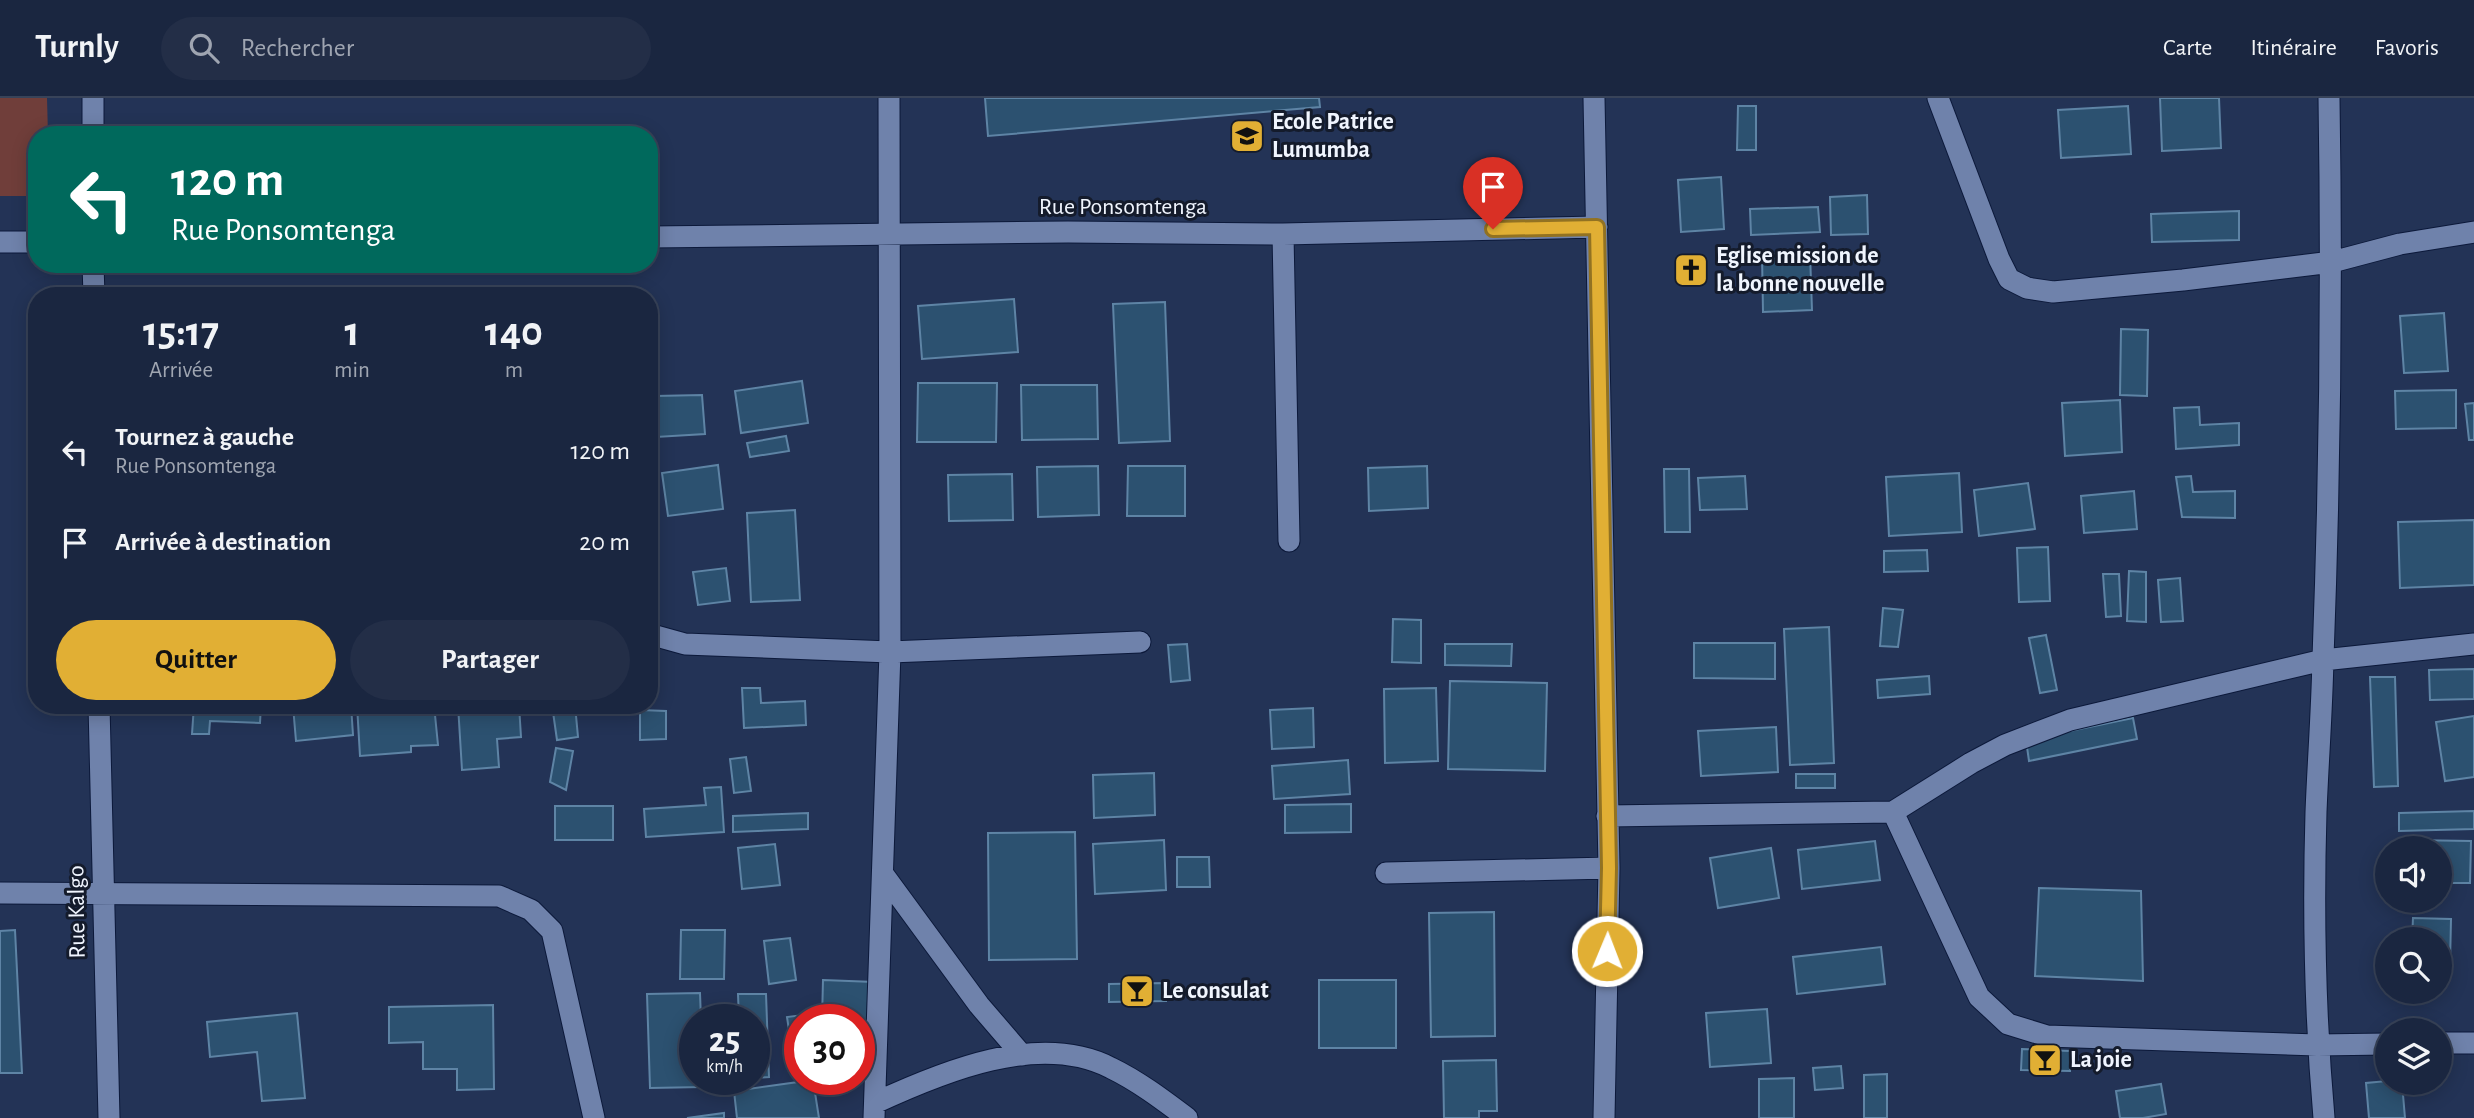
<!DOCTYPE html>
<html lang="fr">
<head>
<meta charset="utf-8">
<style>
  body { margin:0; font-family:"Alegreya Sans",sans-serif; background:#232e47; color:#f1f3f6; height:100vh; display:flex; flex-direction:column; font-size:26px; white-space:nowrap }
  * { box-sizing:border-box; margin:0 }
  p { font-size:23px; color:#9fa5b1 }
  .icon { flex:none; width:38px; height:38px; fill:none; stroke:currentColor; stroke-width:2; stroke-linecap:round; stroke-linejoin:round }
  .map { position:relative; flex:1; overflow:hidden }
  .panel { position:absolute; left:28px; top:189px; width:630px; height:427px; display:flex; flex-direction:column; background:#1a2640; border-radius:28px; box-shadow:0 4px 18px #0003,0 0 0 2px #384359 }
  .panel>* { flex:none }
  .banner { position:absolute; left:28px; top:28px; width:630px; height:147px; border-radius:28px; box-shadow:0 4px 18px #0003,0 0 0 2px #384359; background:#00695c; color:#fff; overflow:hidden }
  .buttons { position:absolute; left:2375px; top:738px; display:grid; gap:14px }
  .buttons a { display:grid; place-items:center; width:77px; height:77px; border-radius:50%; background:#1a2640; box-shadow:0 4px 18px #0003,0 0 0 2px #384359; font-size:35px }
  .speed { position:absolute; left:679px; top:906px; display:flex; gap:14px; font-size:35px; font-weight:700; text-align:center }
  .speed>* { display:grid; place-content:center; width:91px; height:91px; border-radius:50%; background:#1a2640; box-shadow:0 4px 18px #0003,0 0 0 2px #384359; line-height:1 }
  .speed small { font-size:18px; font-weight:400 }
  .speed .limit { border:10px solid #d22; background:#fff; color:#111 }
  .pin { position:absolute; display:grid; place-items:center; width:60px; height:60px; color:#fff; margin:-72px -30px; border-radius:50% 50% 50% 0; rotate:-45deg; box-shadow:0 0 7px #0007 }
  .pin .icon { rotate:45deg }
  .me { position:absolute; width:77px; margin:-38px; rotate:1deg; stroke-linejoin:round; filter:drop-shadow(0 0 5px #0008) }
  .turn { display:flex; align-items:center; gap:24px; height:147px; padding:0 28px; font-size:32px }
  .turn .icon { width:91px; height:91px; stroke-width:2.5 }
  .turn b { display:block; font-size:49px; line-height:60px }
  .eta { display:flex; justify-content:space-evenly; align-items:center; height:119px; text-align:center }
  .eta b { font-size:42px; font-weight:700; line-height:49px }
  .cta { display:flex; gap:14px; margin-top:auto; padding:14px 28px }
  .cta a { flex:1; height:80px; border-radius:42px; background:#e1af34; color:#111; font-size:28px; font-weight:700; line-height:80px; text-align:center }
  .cta a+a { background:#232e47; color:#f1f3f6 }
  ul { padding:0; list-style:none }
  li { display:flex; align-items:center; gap:21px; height:91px; padding:0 28px }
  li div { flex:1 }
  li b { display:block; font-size:26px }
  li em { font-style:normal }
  header { display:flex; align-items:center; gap:42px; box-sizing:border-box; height:98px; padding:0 35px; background:#1a2640; border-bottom:2px solid #384359 }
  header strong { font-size:33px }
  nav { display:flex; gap:38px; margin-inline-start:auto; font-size:24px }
  .search { width:490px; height:63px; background:#232e47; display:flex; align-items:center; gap:18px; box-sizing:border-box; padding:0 24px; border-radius:38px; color:#9fa5b1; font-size:26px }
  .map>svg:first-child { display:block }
  .green { fill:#703e3a }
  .building { fill:#2c5170; stroke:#5e84a5; stroke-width:2 }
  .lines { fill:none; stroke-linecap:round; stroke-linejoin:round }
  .minor-casing { stroke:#0c193a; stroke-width:23 }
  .minor { stroke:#6f82ab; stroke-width:21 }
  .route-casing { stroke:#927222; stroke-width:18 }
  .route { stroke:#e1af34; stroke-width:12 }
  .labels { text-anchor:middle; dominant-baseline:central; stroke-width:6; stroke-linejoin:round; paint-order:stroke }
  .poi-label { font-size:24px; font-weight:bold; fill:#f0f5fe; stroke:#141b2b; text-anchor:start }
  .street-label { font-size:24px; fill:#f0f5fe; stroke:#141b2b }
</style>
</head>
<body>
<header>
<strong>Turnly</strong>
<div class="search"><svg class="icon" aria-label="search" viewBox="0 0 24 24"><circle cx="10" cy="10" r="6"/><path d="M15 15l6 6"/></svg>Rechercher</div>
<nav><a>Carte</a><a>Itinéraire</a><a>Favoris</a></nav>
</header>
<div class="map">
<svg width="2474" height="1020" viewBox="0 0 2474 1020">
  <rect width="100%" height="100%" fill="#233356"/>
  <path class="green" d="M0,0H47L48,37H37V98H0Z"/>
  <path class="building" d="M985,0H1319L1320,9L988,38Z
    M2160,0H2219L2221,50L2162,53Z
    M1738,8H1756V52H1737Z
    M2128,8L2131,56L2061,60L2058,12Z
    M1721,79L1724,131L1681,134L1678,82Z
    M1867,97L1868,136L1831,137L1830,99Z
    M1818,109L1820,134L1751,137L1750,111Z
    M2239,113V142L2152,144L2151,116Z
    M1810,155L1812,212L1763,214L1762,157Z
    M1014,201L1018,254L922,261L918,208Z
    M1165,204L1170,343L1119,345L1113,206Z
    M2444,215L2448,273L2404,275L2400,218Z
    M2121,231L2148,232L2147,298L2120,297Z
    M802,283L808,325L741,335L735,293Z
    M918,285H997L996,344H917Z
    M1021,287H1097L1098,341L1022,342Z
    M2456,292V330L2396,331L2395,293Z
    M702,297L705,336L656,339L655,298Z
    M2120,302L2122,354L2065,358L2062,305Z
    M2474,305V342H2469L2465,306Z
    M2199,309L2200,327L2239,325V347L2176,351L2174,310Z
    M786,338L789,353L750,359L747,345Z
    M718,367L723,411L668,418L662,375Z
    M1098,368L1099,417L1038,419L1037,369Z
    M1128,368H1185V418H1127Z
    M1427,368L1428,410L1369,413L1368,370Z
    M1664,371H1689L1690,434H1665Z
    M1959,375L1962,434L1889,438L1886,379Z
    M1012,376L1013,422L949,423L948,377Z
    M1745,378L1747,411L1700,412L1698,380Z
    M2191,378L2193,394L2235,393V420L2182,419L2176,379Z
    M2028,385L2035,431L1979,438L1974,392Z
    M2134,393L2137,431L2084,435L2081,398Z
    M795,412L800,502L751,504L747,415Z
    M2474,422V487L2400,490L2398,424Z
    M2048,449L2050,503L2019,504L2017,450Z
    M1927,452L1928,473L1884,474V453Z
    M726,470L730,503L698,507L693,474Z
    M2129,473L2146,474V524L2127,523Z
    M2103,476H2119L2121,518L2106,519Z
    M2180,480L2183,523L2161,524L2158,482Z
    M1883,510L1903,512L1898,549L1880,548Z
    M1393,521L1421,522V565L1392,564Z
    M1829,529L1834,665L1790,667L1784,531Z
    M2046,537L2057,592L2040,595L2029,540Z
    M1694,545H1775V581L1694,580Z
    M1187,546L1190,582L1171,584L1168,547Z
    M1445,546H1512L1511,568L1445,567Z
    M2474,571V601L2430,602L2429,572Z
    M1929,578L1930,596L1878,600L1877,582Z
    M2370,579H2395L2398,688L2374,689Z
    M1450,583L1547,585L1545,673L1448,671Z
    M742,590H760L761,605L805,603L806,627L744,630Z
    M1436,590L1438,663L1385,665L1384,591Z
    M194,607H261L260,625L210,623L209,636H192Z
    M351,607L353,637L296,643L293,608Z
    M357,607H434L438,647L411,648V654L360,658Z
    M458,607H519L521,639L497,641L499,669L462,672Z
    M552,607H575L578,639L557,642Z
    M1313,610L1314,649L1272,651L1270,612Z
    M640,612L666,613V641L640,642Z
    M2474,618V679L2445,683L2436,624Z
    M2133,620L2137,641L2029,663L2026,642Z
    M1776,629L1778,674L1701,678L1698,633Z
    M556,650L573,653L566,692L550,684Z
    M746,659L751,693L734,695L730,661Z
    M1348,662L1350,696L1274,701L1272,668Z
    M1154,675L1155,717L1094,720L1093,677Z
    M1796,676H1835V690H1796Z
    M721,689L724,734L646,739L644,711L706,707L704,690Z
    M1351,706V734L1285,735V707Z
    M555,708H613V742H555Z
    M2474,713V731L2399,733V715Z
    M808,715V731L733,734V718Z
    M1075,734L1077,861L989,862L988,735Z
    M1164,742L1166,792L1095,796L1093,746Z
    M2410,742L2471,743L2470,785H2440V751H2410Z
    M1875,743L1880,782L1802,791L1798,752Z
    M775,746L780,787L742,791L738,750Z
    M1771,750L1779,800L1718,810L1710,760Z
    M1177,759H1209L1210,789H1177Z
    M2039,790L2141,793L2143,883L2035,878Z
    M1494,814L1495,938L1431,939L1429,815Z
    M2413,820L2451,821L2450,867H2440V842H2412Z
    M15,832L22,975H0V833Z
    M681,832H725L724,881H680Z
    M790,840L796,882L769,886L764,843Z
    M1881,849L1885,886L1797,896L1793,859Z
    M823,882L874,884L870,956L859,955V922H822Z
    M1319,882H1396V950H1319Z
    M1165,885L1166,903L1109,904V886Z
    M700,895L701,922H695V982H702V989L650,990L647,896Z
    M738,896H766L769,979L754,980V922H739Z
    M493,907L494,991L457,992V971H423V944L389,945V909Z
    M1767,911L1771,965L1710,969L1706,915Z
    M297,915L305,1000L262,1003L257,954L210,959L207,924Z
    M818,915L820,922H800V937L790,939L787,919Z
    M2022,951L2070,953V973L2021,972Z
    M1496,962L1497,1013H1479V1020H1444L1443,963Z
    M1841,968L1843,990L1815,992L1813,970Z
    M1887,976V1020H1864V977Z
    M1794,980V1020H1759V981Z
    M813,982L819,1020H737L734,993Z
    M2387,983V985H2402L2405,1020H2369L2366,985Z
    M2161,986L2166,1016L2143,1020H2120L2116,993Z
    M724,1015V1020H687Z"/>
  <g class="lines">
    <g class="minor-casing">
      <path id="minor" d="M93,0V37
        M1594,0L1609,770L1604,1020
        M1938,0L1999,161L2009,181L2027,190L2053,194L2183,182L2332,164L2400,146L2474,134
        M1283,136L1289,443
        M649,139L1068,134L1283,136L1597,129
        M0,144H37
        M93,166L94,198
        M649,536L685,546L890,554L1140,544
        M99,607L109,1020
        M1893,714L1979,899L2008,926L2047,938L2317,947L2387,946
        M1607,718L1893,714L1971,665L2005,647L2070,622L2323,562L2474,546
        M1386,775L1609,770
        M883,776L979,907L1022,957
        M0,795L499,798L531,812L552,833L594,1020
        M2440,945H2474
        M875,1005C942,974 1039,933 1111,970C1138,983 1163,1002 1187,1020
        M874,1020L890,554L889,0
        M2324,1020C2315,918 2313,816 2316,714C2318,663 2322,612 2323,560C2330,374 2332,187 2329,0"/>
    </g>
    <use href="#minor" class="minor"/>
  </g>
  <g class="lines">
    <g class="route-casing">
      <path id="route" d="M1493,131L1597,129L1609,770L1607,853"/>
    </g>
    <use href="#route" class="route"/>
  </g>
  <defs>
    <g id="school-square" transform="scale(1.75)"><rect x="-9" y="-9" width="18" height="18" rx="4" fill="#e1af34" stroke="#141b2b"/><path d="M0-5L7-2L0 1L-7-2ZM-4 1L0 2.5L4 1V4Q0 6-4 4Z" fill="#111"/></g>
    <g id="church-square" transform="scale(1.75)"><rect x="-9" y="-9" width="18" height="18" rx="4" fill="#e1af34" stroke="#141b2b"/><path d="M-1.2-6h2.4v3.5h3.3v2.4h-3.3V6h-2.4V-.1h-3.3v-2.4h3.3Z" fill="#111"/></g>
    <g id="bar-square" transform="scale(1.75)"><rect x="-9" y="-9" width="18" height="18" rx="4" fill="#e1af34" stroke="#141b2b"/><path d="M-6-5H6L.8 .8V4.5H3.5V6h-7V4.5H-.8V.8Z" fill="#111"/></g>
  </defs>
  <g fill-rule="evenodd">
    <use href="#school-square" x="1247" y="38"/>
    <use href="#church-square" x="1691" y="172"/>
    <use href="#bar-square" x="1137" y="893"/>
    <use href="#bar-square" x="2045" y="962"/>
  </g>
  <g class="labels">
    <g class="poi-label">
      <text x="1272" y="24">Ecole Patrice<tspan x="1272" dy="28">Lumumba</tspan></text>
      <text x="1716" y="158">Eglise mission de<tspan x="1716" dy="28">la bonne nouvelle</tspan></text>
      <text x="1162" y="893">Le consulat</text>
      <text x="2070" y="962">La joie</text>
    </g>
    <g class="street-label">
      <text x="1123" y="109">Rue Ponsomtenga</text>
      <text transform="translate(77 814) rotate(-91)">Rue Kalgo</text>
    </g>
  </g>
</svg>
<div class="buttons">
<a><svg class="icon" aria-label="sound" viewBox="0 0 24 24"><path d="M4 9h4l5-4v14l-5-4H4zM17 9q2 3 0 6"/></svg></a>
<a><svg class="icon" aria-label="search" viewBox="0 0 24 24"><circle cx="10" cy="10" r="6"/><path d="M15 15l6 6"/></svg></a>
<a><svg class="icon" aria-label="layers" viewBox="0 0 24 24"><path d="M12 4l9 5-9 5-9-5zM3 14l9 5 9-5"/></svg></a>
</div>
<div class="speed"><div>25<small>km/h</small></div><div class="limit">30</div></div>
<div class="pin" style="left:1493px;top:131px;background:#d93025"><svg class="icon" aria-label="arrive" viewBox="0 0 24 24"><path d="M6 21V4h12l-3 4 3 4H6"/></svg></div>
<svg class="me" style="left:1607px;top:853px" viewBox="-20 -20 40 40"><circle r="17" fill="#e1af34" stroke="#fff" stroke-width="3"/><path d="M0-11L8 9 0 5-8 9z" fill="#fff"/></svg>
<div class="banner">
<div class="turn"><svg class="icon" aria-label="left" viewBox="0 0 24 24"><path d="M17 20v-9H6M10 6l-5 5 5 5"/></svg><div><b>120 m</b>Rue Ponsomtenga</div></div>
</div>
<section class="panel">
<div class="eta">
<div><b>15:17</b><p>Arrivée</p></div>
<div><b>1</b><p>min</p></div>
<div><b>140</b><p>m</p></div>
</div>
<ul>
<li><svg class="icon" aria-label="left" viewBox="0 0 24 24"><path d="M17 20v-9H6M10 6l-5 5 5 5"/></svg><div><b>Tournez à gauche</b><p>Rue Ponsomtenga</p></div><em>120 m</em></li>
<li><svg class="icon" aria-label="arrive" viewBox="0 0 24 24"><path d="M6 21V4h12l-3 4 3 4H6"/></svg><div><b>Arrivée à destination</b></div><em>20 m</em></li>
</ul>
<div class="cta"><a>Quitter</a><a>Partager</a></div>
</section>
</div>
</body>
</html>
